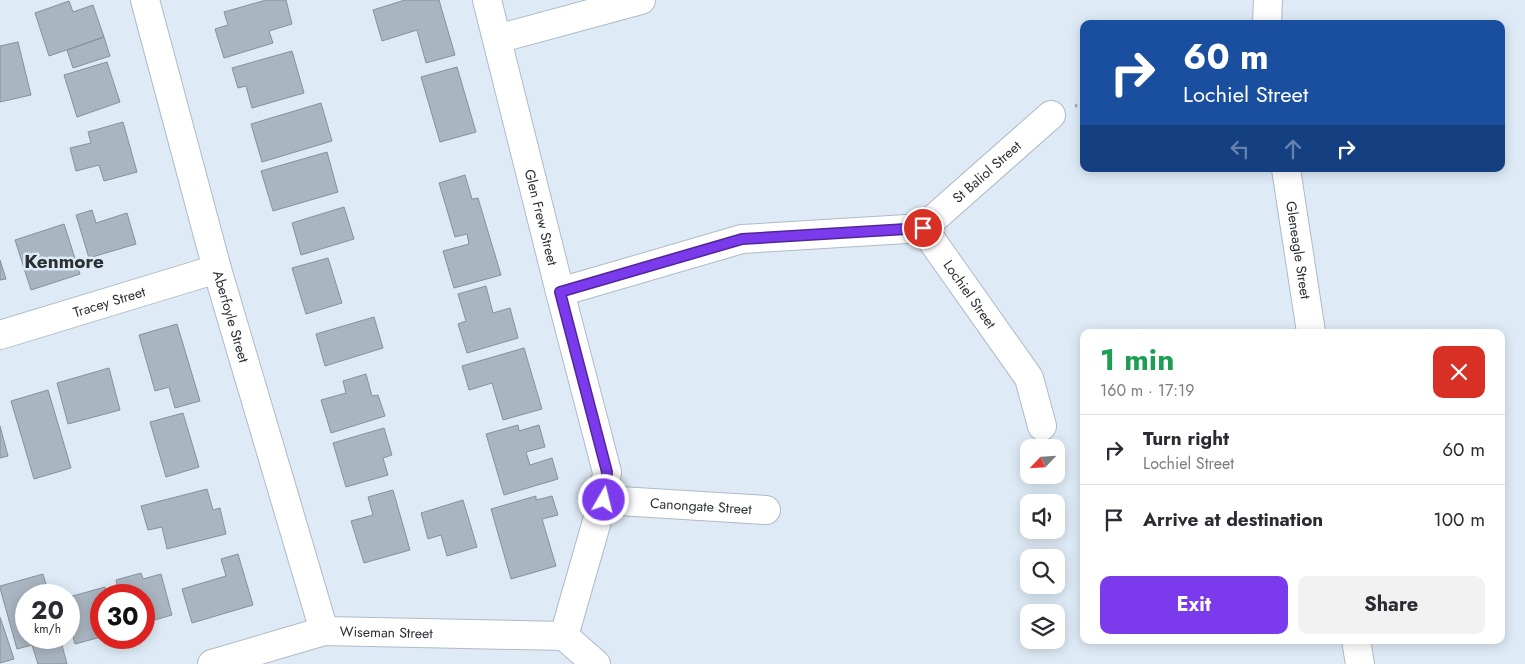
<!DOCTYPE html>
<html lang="en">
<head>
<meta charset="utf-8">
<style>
  body { margin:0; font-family:Jost,sans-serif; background:#f2f2f3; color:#2b2b33; height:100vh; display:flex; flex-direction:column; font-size:19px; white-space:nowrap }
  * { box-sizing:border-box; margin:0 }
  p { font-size:16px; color:#7c7c81 }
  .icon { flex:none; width:28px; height:28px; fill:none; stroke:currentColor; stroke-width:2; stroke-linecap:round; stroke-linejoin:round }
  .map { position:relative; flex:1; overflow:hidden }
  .drawer { position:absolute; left:1080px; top:329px; width:425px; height:315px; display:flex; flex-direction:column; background:#fff; border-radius:10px; box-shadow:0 2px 12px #0003 }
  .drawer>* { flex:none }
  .top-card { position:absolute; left:1080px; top:20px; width:425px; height:152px; border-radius:10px; box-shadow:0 2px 12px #0003; background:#1a4fa0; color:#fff; overflow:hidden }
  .needle { width:32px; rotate:245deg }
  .fabs { position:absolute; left:1020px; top:439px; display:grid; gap:10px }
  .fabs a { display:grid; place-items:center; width:45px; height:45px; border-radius:10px; background:#fff; box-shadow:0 2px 12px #0003; font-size:25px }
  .speed { position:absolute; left:15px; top:584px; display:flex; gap:10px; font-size:25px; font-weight:700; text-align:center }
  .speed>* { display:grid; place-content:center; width:65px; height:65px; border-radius:50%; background:#fff; box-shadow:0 2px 12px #0003; line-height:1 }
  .speed small { font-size:12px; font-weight:400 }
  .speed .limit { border:8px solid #d22; background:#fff; color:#111 }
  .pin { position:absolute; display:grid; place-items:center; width:42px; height:42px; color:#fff; margin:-21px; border:2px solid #fff; border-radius:50%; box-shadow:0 1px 5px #0007 }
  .me { position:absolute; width:55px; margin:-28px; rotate:8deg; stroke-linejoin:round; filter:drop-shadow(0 0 4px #0008) }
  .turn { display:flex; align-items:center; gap:18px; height:105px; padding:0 20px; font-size:22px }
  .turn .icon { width:65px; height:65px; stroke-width:2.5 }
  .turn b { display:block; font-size:35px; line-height:42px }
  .lanes { display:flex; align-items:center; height:48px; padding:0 20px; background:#0003; justify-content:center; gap:25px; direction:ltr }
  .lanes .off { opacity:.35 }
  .round { display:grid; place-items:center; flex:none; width:52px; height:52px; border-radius:10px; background:#f2f2f3 }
  .summary { display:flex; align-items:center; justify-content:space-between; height:85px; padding:0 20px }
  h1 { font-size:30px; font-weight:700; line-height:38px; color:#1e9e55 }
  .action { display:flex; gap:10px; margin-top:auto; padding:10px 20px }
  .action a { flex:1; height:58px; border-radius:10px; background:#7c3aed; color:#fff; font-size:20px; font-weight:700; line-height:58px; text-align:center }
  .action a+a { background:#f2f2f3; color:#2b2b33 }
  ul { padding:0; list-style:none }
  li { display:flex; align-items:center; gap:15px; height:70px; padding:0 20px; border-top:1px solid #e1e1e2 }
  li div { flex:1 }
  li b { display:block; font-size:19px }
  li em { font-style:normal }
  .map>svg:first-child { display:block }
  .building { fill:#a9b5c0; stroke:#85919c }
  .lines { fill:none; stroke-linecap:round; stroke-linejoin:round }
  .minor-casing { stroke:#aebbc6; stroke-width:30 }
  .path { stroke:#9ea8b1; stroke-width:3; stroke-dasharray:2.5 4; stroke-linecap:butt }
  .minor { stroke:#fff; stroke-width:28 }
  .route-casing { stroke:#51269a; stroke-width:12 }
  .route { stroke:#7c3aed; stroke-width:9 }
  .labels { text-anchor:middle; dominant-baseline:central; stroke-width:5; stroke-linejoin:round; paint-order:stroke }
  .street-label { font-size:14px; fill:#2b3035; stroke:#deebf6 }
  .district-label { font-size:19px; font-weight:bold; fill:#2b3035; stroke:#deebf6 }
</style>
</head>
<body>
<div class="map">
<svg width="1525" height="664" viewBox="0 0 1525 664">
  <rect width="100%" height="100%" fill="#deebf6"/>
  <path class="building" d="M266,0H286L292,24L269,31L273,43L224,58L215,29L228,25L224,12Z
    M405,0H439L455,55L426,63L417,30L382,41L373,10Z
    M69,1L73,12L93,5L104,37L49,56L35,13Z
    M104,37L110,56L73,68L67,50Z
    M18,42L31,95L0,102V46Z
    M292,51L304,93L252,108L246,86L238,88L232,68Z
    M107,62L120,102L77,117L64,75Z
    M457,67L476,132L440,142L421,77Z
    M321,103L332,141L262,162L251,124Z
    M123,122L137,172L104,181L99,165L76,171L70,148L91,143L88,132Z
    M327,152L338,192L273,211L261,171Z
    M465,175L472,199L478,198L501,275L454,288L443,251L469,244L467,234L455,237L439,183Z
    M344,207L354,239L301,255L292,223Z
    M92,210L96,223L127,213L136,244L89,258L76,215Z
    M64,224L80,274L31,290L15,240Z
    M328,258L342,303L306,314L292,268Z
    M0,260L6,279L0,280Z
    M486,286L493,313L510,308L518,338L467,353L458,324L466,321L458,294Z
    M374,317L383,348L325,366L316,334Z
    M177,324L200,401L175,408L169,387L155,391L139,335Z
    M524,348L542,409L503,420L492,383L469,390L462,366Z
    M109,368L120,410L68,424L57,383Z
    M366,374L372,396L378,395L385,416L331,433L321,400L346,393L343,381Z
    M48,390L71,468L34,479L11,401Z
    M183,413L199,467L166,477L150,422Z
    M518,425L519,431L539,425L545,447L526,452L530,465L552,458L558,479L504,495L486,434Z
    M0,426L8,456L0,458Z
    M384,428L392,455L383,458L388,475L346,487L333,443Z
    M207,489L213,510L220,508L226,534L167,549L162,527L148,530L141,506Z
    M393,490L410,550L364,563L351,521L373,515L368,497Z
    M536,496V500L552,496L558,515L542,519L556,566L511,579L491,509Z
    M463,500L477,547L447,556L441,535L428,539L421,513Z
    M238,554L253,605L192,623L182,589L226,576L221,559Z
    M141,573L143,579L161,574L172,615L144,623V595H120L116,580Z
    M43,574L49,595H26V638H60L67,664H38L32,645L17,649L0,588V586Z
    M105,587L107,595H101V637L75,644L69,621V597Z
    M0,617L14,659L0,663Z"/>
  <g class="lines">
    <g class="minor-casing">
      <g id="minor">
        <path id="s1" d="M145,0L217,269L324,631"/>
        <path id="s2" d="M487,0L560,292L607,472L603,500L564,636"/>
        <path d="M1267,24L1268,0"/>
        <path d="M497,39L641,0"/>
        <path id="s3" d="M1286,169L1311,332"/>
        <path id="s4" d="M923,228L1051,115"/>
        <path id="s5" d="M560,292L742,239L923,228L1029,378L1042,426"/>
        <path id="s6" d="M0,335L217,269"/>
        <path id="s7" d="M603,500L766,510"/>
        <path d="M564,636L596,664"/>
        <path d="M1356,640L1360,664"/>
        <path id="s8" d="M212,664L324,631L564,636"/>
      </g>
    </g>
    <path class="path" d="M1075,106L1084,103"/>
    <use href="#minor" class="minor"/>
  </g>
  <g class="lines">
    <g class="route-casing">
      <path id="route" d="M604,500L607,472L560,292L742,239L923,228"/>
    </g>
    <use href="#route" class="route"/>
  </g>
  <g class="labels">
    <g class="street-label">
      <text stroke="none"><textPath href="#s4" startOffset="85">St Baliol Street</textPath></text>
      <text stroke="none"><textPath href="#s2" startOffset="224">Glen Frew Street</textPath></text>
      <text stroke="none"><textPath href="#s3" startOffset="82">Gleneagle Street</textPath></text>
      <text stroke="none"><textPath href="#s5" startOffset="452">Lochiel Street</textPath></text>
      <text stroke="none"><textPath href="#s6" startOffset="114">Tracey Street</textPath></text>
      <text stroke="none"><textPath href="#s1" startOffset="328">Aberfoyle Street</textPath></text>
      <text stroke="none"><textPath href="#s7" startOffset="98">Canongate Street</textPath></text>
      <text stroke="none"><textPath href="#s8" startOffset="179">Wiseman Street</textPath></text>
    </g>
    <g class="district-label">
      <text x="64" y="261">Kenmore</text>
    </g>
  </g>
</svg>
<div class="fabs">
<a><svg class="needle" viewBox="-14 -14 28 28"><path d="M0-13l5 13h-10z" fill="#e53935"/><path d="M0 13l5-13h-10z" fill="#7c7c81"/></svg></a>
<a><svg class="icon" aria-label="sound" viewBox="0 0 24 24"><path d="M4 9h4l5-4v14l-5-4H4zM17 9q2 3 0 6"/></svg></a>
<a><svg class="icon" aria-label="search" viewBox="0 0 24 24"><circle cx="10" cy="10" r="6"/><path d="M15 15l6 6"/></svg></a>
<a><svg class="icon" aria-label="layers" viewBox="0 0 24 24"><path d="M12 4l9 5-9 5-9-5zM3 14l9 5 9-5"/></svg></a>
</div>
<div class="speed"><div>20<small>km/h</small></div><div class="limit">30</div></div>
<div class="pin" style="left:923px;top:228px;background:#d93025"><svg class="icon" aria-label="arrive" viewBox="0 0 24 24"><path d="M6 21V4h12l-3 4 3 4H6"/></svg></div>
<svg class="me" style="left:604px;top:500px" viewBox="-20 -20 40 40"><circle r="17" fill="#7c3aed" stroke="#fff" stroke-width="3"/><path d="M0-11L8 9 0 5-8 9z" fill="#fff"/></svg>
<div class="top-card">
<div class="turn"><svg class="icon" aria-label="right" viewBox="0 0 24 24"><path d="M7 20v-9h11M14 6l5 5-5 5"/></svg><div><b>60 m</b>Lochiel Street</div></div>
<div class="lanes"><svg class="icon off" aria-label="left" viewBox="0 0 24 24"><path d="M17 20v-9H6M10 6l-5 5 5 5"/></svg><svg class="icon off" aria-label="ahead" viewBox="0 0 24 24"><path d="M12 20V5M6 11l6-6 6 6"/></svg><svg class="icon" aria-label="right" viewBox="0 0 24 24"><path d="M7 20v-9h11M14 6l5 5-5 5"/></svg></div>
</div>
<section class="drawer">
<div class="summary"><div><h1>1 min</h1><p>160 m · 17:19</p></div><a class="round" style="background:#d93025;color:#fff"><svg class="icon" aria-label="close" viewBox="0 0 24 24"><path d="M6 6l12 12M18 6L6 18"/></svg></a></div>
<ul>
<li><svg class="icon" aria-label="right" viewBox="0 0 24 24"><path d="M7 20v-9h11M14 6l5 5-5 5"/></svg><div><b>Turn right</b><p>Lochiel Street</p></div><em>60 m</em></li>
<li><svg class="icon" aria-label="arrive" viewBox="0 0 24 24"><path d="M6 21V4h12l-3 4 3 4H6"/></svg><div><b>Arrive at destination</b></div><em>100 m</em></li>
</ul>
<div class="action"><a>Exit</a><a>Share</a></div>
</section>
</div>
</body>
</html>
